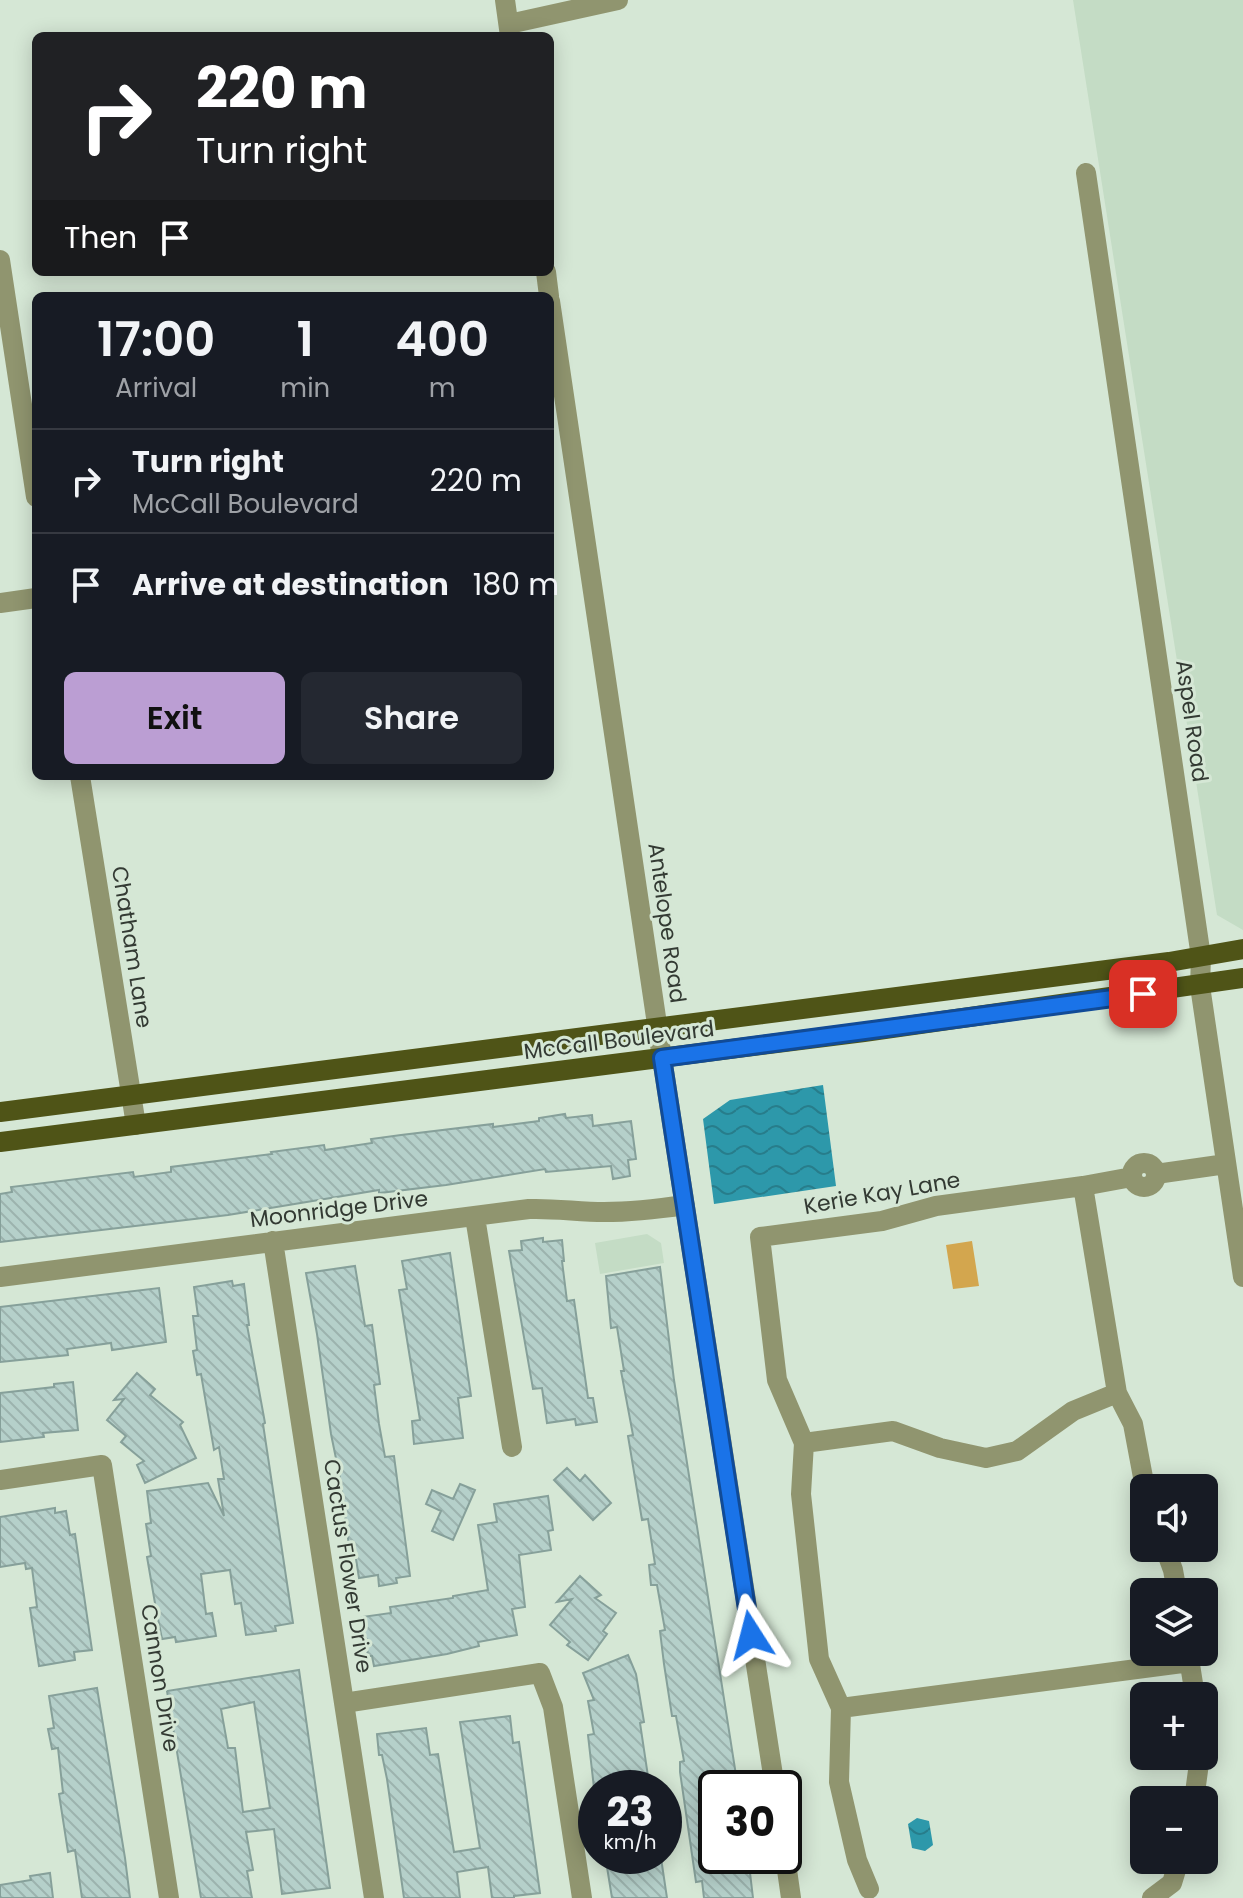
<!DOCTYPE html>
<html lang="en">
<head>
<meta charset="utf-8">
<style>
  body { margin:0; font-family:Poppins,sans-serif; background:#242831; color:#f1f3f6; height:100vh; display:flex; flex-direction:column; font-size:30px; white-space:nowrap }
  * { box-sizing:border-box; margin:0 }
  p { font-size:26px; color:#9ea1a6 }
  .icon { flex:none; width:44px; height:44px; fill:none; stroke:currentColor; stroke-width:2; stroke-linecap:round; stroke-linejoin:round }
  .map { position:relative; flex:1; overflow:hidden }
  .drawer { position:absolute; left:32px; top:292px; width:522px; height:488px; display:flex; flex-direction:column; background:#171b24; border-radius:12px; box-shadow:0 4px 20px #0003 }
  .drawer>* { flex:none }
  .top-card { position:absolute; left:32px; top:32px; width:522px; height:244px; border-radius:12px; box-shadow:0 4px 20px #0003; background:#202124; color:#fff; overflow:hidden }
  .fabs { position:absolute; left:1130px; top:1474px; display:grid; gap:16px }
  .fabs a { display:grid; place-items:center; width:88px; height:88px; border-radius:12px; background:#171b24; box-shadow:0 4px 20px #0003; font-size:40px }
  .speed { position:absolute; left:578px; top:1770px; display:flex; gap:16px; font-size:40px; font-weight:700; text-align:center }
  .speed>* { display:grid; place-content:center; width:104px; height:104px; border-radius:50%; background:#171b24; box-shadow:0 4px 20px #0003; line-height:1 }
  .speed small { font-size:20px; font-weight:400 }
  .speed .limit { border:4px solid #111; border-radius:12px; background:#fff; color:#111 }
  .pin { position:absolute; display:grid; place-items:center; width:68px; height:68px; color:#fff; margin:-34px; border-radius:16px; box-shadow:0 4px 12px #0006 }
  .me { position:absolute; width:88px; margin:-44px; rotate:351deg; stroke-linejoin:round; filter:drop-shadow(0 0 6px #0008) }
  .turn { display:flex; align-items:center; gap:28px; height:168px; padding:0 32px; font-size:36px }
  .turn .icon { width:104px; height:104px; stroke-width:2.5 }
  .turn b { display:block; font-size:56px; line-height:68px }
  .then { display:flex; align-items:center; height:76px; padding:0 32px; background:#0003; gap:16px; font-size:30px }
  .eta { display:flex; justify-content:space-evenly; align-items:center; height:136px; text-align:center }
  .eta b { font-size:48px; font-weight:600; line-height:56px }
  .action { display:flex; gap:16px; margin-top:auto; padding:16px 32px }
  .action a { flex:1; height:92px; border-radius:12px; background:#bb9ed3; color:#111; font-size:32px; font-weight:600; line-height:92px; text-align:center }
  .action a+a { background:#242831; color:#f1f3f6 }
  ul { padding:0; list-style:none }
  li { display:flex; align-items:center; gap:24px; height:104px; padding:0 32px; border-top:2px solid #363941 }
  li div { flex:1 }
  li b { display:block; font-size:30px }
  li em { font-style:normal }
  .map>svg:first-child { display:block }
  .built { fill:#c4dcc5 }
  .garden { fill:#d3a64e }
  .water { fill:url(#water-waves) }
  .building { fill:url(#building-back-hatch); stroke:#86a09a; stroke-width:2; fill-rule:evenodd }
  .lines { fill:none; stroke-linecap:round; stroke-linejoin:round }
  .minor { stroke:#90956f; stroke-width:20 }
  .major { stroke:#4f5417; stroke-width:20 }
  .route-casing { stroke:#114b97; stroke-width:20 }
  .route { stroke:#1a73e8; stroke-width:14 }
  .labels { text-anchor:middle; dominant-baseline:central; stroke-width:6; stroke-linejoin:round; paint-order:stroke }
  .street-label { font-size:22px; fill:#333a33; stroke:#d5e7d5 }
</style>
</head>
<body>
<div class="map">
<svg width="1243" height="1898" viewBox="0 0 1243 1898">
  <defs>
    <pattern id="water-waves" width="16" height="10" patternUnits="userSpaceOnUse" patternTransform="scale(2)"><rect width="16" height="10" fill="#2d98aa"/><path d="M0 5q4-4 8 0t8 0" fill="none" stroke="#277d8b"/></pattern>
    <pattern id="building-back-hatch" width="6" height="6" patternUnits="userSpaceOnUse" patternTransform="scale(2)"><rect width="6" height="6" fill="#b5d0ca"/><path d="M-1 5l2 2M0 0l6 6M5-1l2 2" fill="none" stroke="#9cb3ae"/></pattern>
  </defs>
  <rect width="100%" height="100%" fill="#d5e7d5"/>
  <path class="built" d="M1073,0H1243V930L1217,915Z
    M647,1234L661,1243L664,1263L600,1274L595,1243Z"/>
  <path class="garden" d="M972,1241L979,1286L953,1289L946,1245Z"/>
  <path class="water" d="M823,1085L836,1186L714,1204L703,1119L730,1100Z
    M917,1818L929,1821L933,1845L925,1851L912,1848L908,1824Z"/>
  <path class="building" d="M565,1114L566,1118L592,1115L593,1126L631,1121L636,1159L628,1160L630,1176L613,1179L611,1166L546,1172L545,1169L446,1185L379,1193V1190L228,1215L0,1242V1194L12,1192L11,1187L133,1172L134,1177L171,1172V1167L272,1154L271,1152L324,1145L325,1150L372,1143L371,1139L401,1135L493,1124V1127L539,1121V1118Z
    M543,1238V1242L562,1240L564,1261H562L567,1301L574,1300L588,1398H593L597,1422L576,1425L575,1419L547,1423L542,1388L533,1389L509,1251L522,1250L521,1241Z
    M450,1253L471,1396L458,1398L463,1438L414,1444L412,1421L420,1420L399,1290L407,1289L402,1261Z
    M355,1266L365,1326L372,1325L380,1384L374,1385L379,1424L385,1457L394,1456L410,1576L396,1578L397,1583L379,1586L378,1575L359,1578L354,1546H349L341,1483L331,1434L317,1334L306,1273Z
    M660,1267L674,1380L738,1788H716V1856H748L753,1898H704L702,1881L696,1882L680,1772V1762L684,1761L676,1716H672L664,1664L660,1631L665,1630L657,1585H651L649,1565L655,1564L648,1519L642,1520L628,1436L633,1435L621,1371H624L617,1327L611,1328L606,1276Z
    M232,1281L233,1286L244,1284L249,1325H247L265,1423L263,1424L293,1623L275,1626L276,1631L246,1635L241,1603L235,1604L230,1570L201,1574L206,1614L212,1613L216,1636L176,1642L175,1637L162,1639L156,1609L147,1557L151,1556L146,1524L151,1523L147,1491L208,1483L224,1516L218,1479H224L219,1447L214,1450L201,1374L197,1375L193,1351L197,1350L193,1316H198L194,1287Z
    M159,1288L166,1342L112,1350L111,1343L67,1349L68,1355L0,1362V1307Z
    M137,1373L155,1389L150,1395L183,1422L180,1425L196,1458L145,1483L137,1465L144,1461L121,1442L126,1436L107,1420L124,1399L114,1400Z
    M73,1382L78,1430L43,1433L44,1437L0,1442V1393L54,1387V1384Z
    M567,1468L580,1481L585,1475L611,1503L593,1520L554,1480Z
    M460,1484L475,1490L453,1540L432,1531L441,1511L426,1504L432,1490L453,1499Z
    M548,1496L553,1530L548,1531L551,1550L519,1555L525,1607L512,1609L517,1635L478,1642L479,1646L447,1654L374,1666L372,1656H368L362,1617L391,1613L390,1607L453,1598V1596L488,1590L478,1525L497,1522L494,1504Z
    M55,1508V1513L66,1511L70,1535L75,1534L92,1650L74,1652L75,1660L39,1666L30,1608L37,1607L32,1568L26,1569L25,1563L0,1567V1517Z
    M580,1576L601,1595L595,1598L616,1613L603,1631L607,1634L588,1660L567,1645L570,1642L550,1625L572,1599L557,1602Z
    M628,1655L636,1674L644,1722L640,1723L649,1783L619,1788H594L588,1735L594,1734L588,1701L594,1700L583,1673Z
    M299,1670L330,1888L282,1894L274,1829L246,1832L253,1870L247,1871L252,1898H201L167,1691ZM254,1702L270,1808L243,1812L235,1748H228L221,1709Z
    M97,1688L125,1858L130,1898H82L75,1850L68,1852L59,1794L63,1793L58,1748L52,1749L48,1729L54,1728L49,1696Z
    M510,1716L513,1743L519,1742L540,1893L514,1896V1898H492L488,1867L457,1872L460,1898H404L387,1779L382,1755H379L377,1734L426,1728L430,1755L438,1754L454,1852L480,1848L460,1722Z
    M661,1858L667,1898H612L607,1867Z
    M50,1873L53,1898H0V1885L31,1880L30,1876Z"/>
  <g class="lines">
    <path class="minor" d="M505,0L510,36
      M509,24L618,0
      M1086,173L1201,957L1200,986L1204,1013L1243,1277
      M0,260L36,497
      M546,272L549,296
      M550,301L662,1058L775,1788
      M0,603L36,598
      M80,776L136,1125
      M1132 1175a12 12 0 1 1 24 0a12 12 0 1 1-24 0Z
      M1156,1174L1226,1164
      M1083,1186L1132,1177
      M475,1217L512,1447
      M273,1241L374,1898
      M0,1277L529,1209C554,1208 579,1212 604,1212C631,1212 658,1209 685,1205
      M804,1443L893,1431L940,1448L986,1458L1017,1451L1073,1411L1117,1393
      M0,1480L102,1465L169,1898
      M1165,1548L1173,1570L1177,1592
      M1188,1652L1195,1696
      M344,1703L540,1673L553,1707L582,1898
      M841,1708L1190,1662
      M1194,1800L1200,1756
      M784,1849L791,1898
      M869,1889L857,1860L839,1782L841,1708L819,1659L801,1494L804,1443L777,1380L760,1237L882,1221L936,1206L1083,1186L1117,1393L1133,1424L1145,1488
      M1152,1898L1172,1883L1179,1860"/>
    <path class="major" d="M0,1112L1169,962L1243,949
      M0,1142L864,1032L1243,978"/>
  </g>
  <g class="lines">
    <g class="route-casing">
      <path id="route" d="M751,1635L662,1058L1143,994"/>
    </g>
    <use href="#route" class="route"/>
  </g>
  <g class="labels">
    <g class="street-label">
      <text transform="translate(1192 721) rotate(82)">Aspel Road</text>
      <text transform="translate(667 923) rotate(82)">Antelope Road</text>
      <text transform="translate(132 947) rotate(81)">Chatham Lane</text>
      <text transform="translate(619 1040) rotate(-7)">McCall Boulevard</text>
      <text transform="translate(882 1193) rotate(-10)">Kerie Kay Lane</text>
      <text transform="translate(339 1209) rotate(-7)">Moonridge Drive</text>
      <text transform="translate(348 1566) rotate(81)">Cactus Flower Drive</text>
      <text transform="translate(160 1678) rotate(81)">Cannon Drive</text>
    </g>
  </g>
</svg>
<div class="fabs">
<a><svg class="icon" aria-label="sound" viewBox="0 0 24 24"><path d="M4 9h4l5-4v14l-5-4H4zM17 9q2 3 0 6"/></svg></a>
<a><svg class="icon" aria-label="layers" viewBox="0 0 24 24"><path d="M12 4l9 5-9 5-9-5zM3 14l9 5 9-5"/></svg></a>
<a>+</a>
<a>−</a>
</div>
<div class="speed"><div>23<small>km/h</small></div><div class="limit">30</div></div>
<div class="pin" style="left:1143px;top:994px;background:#d93025"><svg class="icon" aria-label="arrive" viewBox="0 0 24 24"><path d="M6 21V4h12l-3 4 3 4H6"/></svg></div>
<svg class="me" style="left:751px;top:1635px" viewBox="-20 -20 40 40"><path d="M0-17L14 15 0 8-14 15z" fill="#1a73e8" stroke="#fff" stroke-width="4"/></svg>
<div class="top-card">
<div class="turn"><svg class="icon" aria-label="right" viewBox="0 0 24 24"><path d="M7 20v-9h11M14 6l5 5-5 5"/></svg><div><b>220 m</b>Turn right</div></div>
<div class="then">Then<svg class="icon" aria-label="arrive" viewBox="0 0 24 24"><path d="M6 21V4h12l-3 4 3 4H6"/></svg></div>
</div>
<section class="drawer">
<div class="eta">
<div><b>17:00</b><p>Arrival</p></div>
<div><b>1</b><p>min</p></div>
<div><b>400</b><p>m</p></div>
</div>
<ul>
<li><svg class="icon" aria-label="right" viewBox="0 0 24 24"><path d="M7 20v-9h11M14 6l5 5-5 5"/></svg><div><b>Turn right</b><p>McCall Boulevard</p></div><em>220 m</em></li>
<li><svg class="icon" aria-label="arrive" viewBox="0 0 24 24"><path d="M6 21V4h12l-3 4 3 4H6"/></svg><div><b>Arrive at destination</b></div><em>180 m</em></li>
</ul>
<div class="action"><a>Exit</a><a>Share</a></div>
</section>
</div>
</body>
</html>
